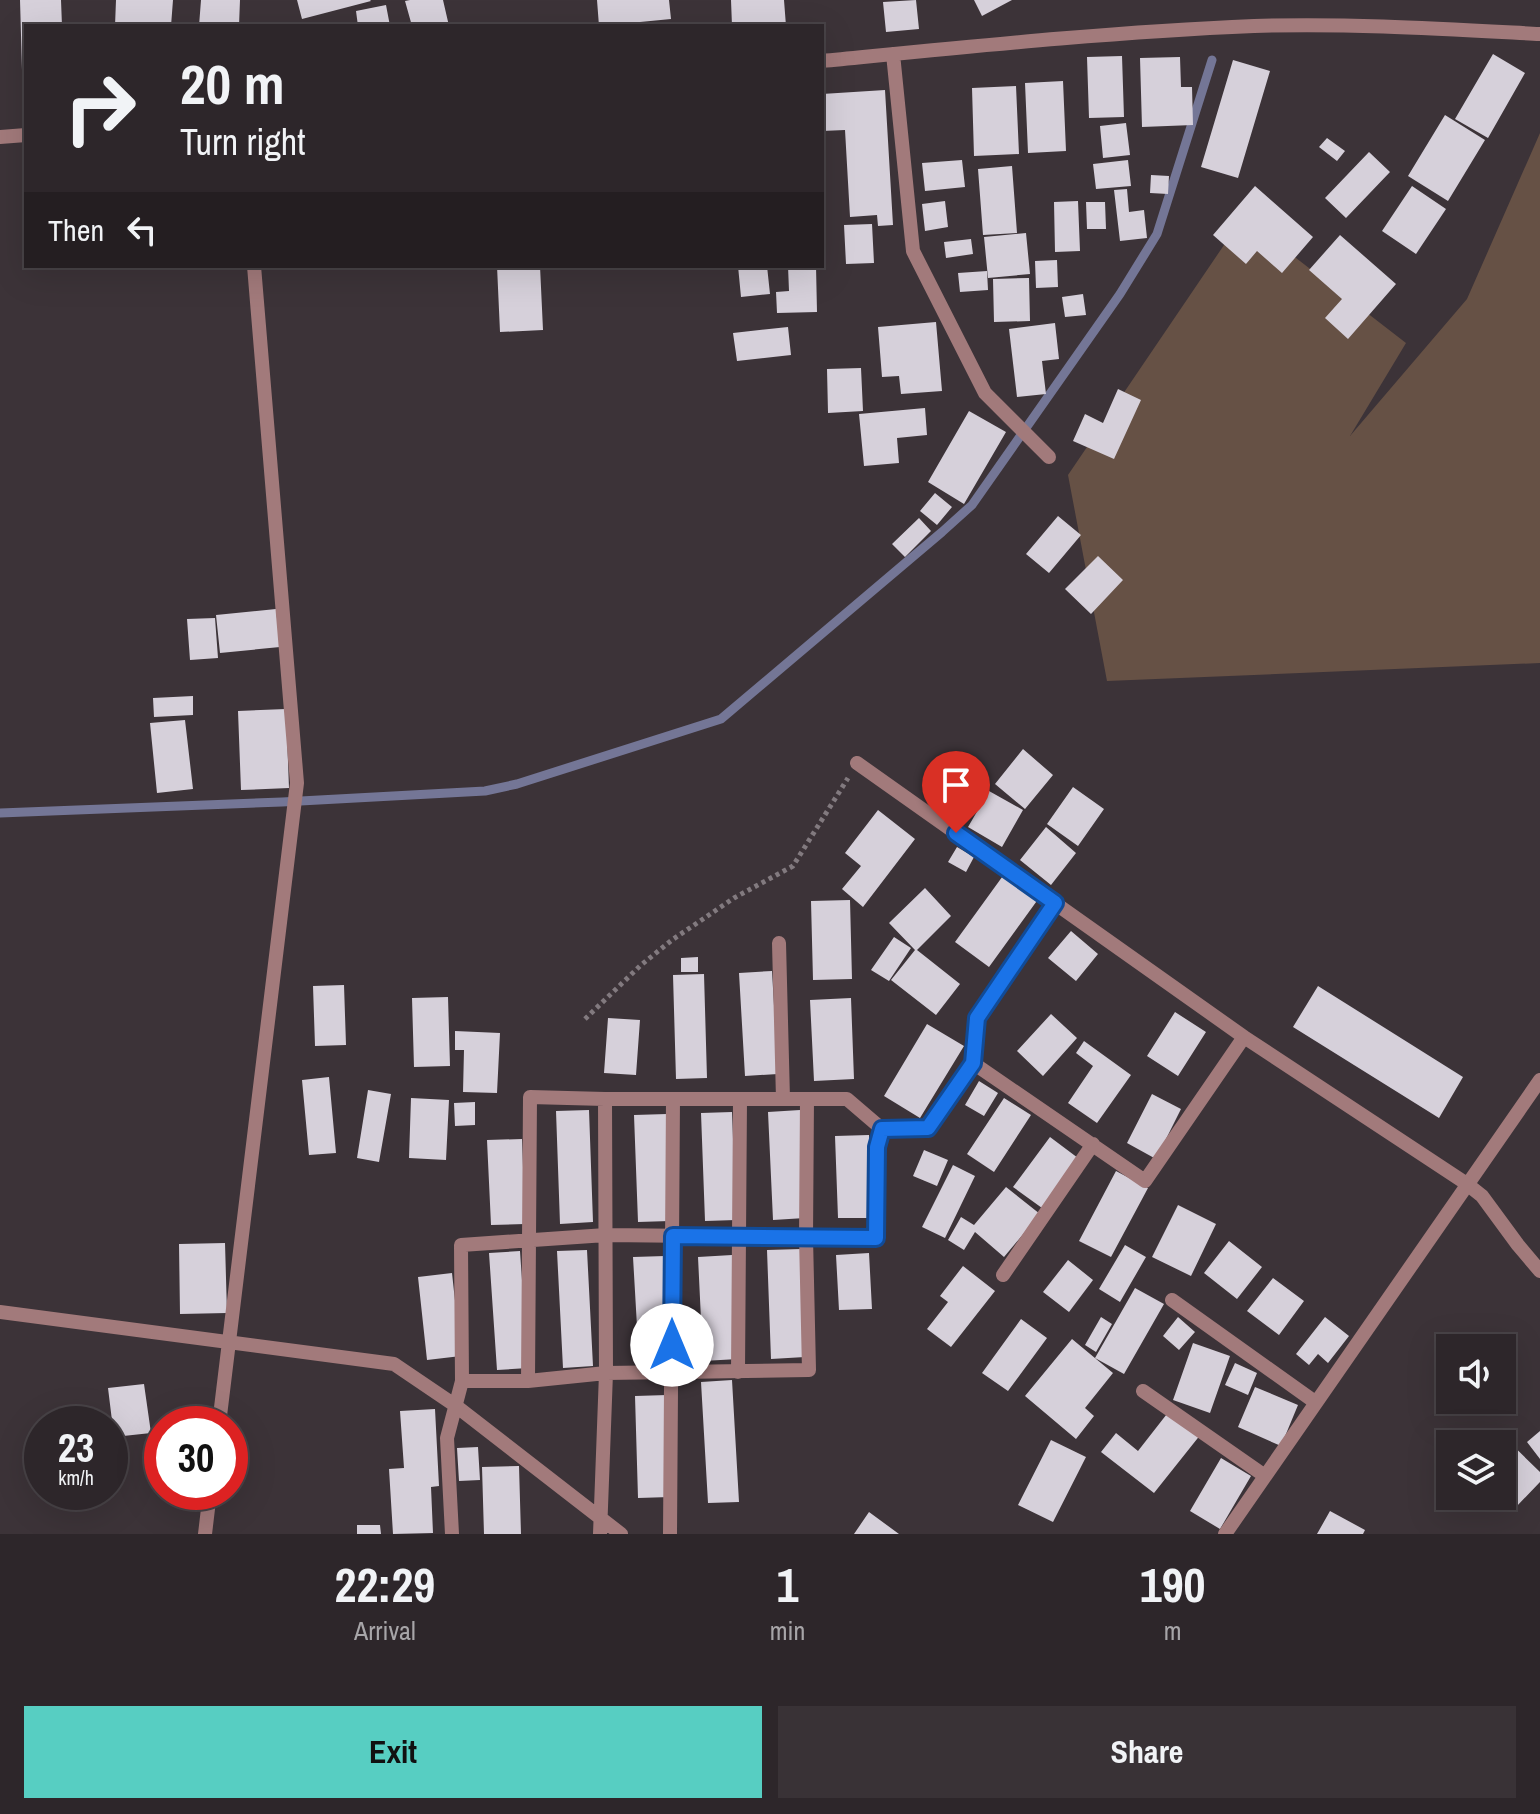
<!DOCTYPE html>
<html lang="en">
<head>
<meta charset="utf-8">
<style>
  body { margin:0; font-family:"Archivo Narrow",sans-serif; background:#393236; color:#f1f3f6; height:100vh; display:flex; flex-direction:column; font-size:30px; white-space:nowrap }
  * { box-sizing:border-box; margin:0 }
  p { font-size:26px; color:#a7a5a8 }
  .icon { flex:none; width:44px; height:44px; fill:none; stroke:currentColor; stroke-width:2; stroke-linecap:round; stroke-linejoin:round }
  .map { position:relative; height:1534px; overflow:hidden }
  .drawer { display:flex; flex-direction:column; background:#2d262a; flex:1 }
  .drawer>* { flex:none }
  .guide { position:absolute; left:24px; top:24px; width:800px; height:244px; border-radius:0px; box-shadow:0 8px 32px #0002,0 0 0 2px #484347; background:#2d262a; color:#f1f3f6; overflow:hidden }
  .tools { position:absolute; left:1436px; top:1334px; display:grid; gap:16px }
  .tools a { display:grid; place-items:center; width:80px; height:80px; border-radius:0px; background:#2d262a; box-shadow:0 8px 32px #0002,0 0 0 2px #484347; font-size:40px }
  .speed { position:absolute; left:24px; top:1406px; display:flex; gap:16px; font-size:40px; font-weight:700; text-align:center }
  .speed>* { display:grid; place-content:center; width:104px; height:104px; border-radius:50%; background:#2d262a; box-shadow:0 8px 32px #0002,0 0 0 2px #484347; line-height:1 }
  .speed small { font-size:20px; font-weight:400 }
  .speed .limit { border:12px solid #d22; background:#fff; color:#111 }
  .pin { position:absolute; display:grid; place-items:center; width:68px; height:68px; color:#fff; margin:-82px -34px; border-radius:50% 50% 50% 0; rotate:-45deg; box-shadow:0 0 8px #0007 }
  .pin .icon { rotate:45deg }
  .me { position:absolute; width:88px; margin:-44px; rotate:0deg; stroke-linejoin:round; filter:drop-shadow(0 0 6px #0008) }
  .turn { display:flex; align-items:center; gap:28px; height:168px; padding:0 24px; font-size:36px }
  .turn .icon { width:104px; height:104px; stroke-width:2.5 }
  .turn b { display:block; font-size:56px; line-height:68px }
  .then { display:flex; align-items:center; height:76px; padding:0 24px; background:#0003; gap:16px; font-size:30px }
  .eta { display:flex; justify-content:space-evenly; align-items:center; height:136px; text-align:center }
  .eta b { font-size:48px; font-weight:800; line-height:56px }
  .action { display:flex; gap:16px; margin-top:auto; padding:16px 24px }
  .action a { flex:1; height:92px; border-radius:0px; background:#57cec2; color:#111; font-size:32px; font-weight:800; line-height:92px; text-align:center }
  .action a+a { background:#393236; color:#f1f3f6 }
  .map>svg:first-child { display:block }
  .green { fill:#665145 }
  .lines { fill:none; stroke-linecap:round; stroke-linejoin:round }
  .stream { stroke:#747696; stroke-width:9 }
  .building { fill:#d6d0da }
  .path { stroke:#827a7f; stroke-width:5; stroke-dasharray:4 4; stroke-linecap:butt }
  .minor { stroke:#a27a7b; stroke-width:14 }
  .route-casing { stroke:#114b97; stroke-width:20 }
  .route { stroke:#1a73e8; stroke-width:14 }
</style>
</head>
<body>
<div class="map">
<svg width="1540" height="1534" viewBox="0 0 1540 1534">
  <rect width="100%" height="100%" fill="#3c3338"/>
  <path class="green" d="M1540,133V663L1107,681L1068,475L1243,217L1406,343L1350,436L1467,299Z"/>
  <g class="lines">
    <path class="stream" d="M0,813L282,802L485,791L517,784L721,719L942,532L972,505L1120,294L1157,234L1212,60"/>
  </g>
  <path class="building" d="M20,0H61L62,26H26V69L22,70Z
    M116,0H173L171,26H115Z
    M201,0H240L239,26H199Z
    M297,0H370L371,1L302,19Z
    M410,0H443L449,26H412L405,1Z
    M597,0H669L671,19L599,26Z
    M731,0H784L786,26H732Z
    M916,0L919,29L886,32L883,2Z
    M974,0H1012L982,16Z
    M386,5L390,26H358L356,11Z
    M1493,54L1525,73L1488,138L1455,119Z
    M1122,56L1124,117L1089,118L1087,57Z
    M1180,57L1181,87H1192L1193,125L1142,127L1140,58Z
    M1233,60L1270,71L1238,178L1201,167Z
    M1063,81L1066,151L1028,153L1025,83Z
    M1016,86L1019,154L974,156L972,88Z
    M885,90L893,225L878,226L877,215L850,217L845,130L822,131V94Z
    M1445,115L1485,140L1448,201L1408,176Z
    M1126,123L1130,155L1103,158L1100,126Z
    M1327,138L1345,151L1337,161L1319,147Z
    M1369,152L1390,172L1346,218L1325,198Z
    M962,160L965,187L925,191L922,163Z
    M1128,160L1131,186L1096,189L1093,164Z
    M1012,166L1017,233L983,235L978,169Z
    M1151,175L1169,176L1168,194L1150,193Z
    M1255,186L1313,237L1282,273L1257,251L1246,264L1213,235Z
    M1412,186L1446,209L1416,254L1382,231Z
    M1127,189L1129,212L1144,210L1147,238L1120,241L1114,190Z
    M945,201L948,227L925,231L922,204Z
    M1078,201L1080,251L1055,252L1054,202Z
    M1086,202H1105L1106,229H1087Z
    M872,224L874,263L846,264L844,225Z
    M1026,233L1030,274L988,278L984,237Z
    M1340,235L1396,284L1348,339L1325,318L1342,299L1309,270Z
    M971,239L973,254L946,258L944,242Z
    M1057,260L1058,287L1036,288L1035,261Z
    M497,266H540L543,330L500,332Z
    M738,266H767L770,294L741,297Z
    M788,266H816L817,312L777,313L776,292L789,291Z
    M987,271L988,290L960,292L958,273Z
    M1029,278L1030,321L994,322L993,279Z
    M1083,294L1086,315L1065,317L1062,297Z
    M936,322L942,391L901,394L899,376L882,377L878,327Z
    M1055,323L1059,359L1042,361L1046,394L1017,397L1009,329Z
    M788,327L791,355L737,361L733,333Z
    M861,368L863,411L828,413L827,369Z
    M1118,389L1141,400L1114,459L1073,441L1085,414L1103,423Z
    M925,408L927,435L897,438L899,463L864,466L859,414Z
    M969,411L1006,432L964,504L928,482Z
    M935,493L952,507L937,525L920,511Z
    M1058,516L1081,535L1049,573L1026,554Z
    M919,518L931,531L905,557L892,544Z
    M1098,556L1123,580L1091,614L1065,589Z
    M276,609L280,647L220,653L216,615Z
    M215,618L218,658L190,660L187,619Z
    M193,696V715L154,717L153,698Z
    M286,709L289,788L241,790L238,711Z
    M185,720L193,789L157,793L150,723Z
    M1023,749L1053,775L1025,809L995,784Z
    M1073,787L1104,809L1078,846L1047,824Z
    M989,791L1023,810L1002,847L968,827Z
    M878,810L915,839L863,907L842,889L861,866L845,853Z
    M1046,827L1076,853L1051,885L1020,860Z
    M957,847L974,857L966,872L948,862Z
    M1005,873L1039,898L989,967L955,942Z
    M925,888L951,916L917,950L960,984L936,1015L891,980L915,950L889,923Z
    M850,900L852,979L813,980L811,901Z
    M1071,931L1098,954L1076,981L1048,958Z
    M894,937L911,948L889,981L871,970Z
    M698,957V972H681V958Z
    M772,971L778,1074L745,1076L739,973Z
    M704,974L707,1078L676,1079L673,975Z
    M344,985L346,1045L315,1046L313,986Z
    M1318,986L1463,1077L1439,1118L1293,1027Z
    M448,997L450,1066L414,1067L412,998Z
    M851,998L854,1079L814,1081L810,1000Z
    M1175,1012L1206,1032L1178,1076L1147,1056Z
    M1051,1014L1077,1038L1043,1076L1017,1051Z
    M608,1018L640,1020L636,1075L604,1073Z
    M927,1024L964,1046L920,1118L884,1096Z
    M455,1031L500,1033L497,1093L463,1092L464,1050H455Z
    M1084,1041L1131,1075L1097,1123L1068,1103L1093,1066L1076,1053Z
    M329,1077L336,1153L309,1155L302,1080Z
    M979,1081L998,1093L984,1116L965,1105Z
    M368,1090L391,1094L379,1162L357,1158Z
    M1152,1094L1181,1109L1156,1159L1127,1143Z
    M411,1098L449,1100L446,1160L409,1158Z
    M1004,1098L1031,1115L994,1172L967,1154Z
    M475,1102V1125L455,1126L454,1103Z
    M589,1110L593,1222L560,1224L556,1111Z
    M800,1110L805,1218L773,1220L768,1112Z
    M732,1112L736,1220L705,1221L701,1113Z
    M667,1114L670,1221L638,1222L634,1115Z
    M869,1135L872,1218H838L835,1136Z
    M1050,1137L1078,1158L1042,1208L1013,1187Z
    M522,1139L525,1224L491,1225L487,1140Z
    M924,1150L948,1160L937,1186L913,1176Z
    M953,1165L975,1176L945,1238L922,1227Z
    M1116,1171L1148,1188L1111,1257L1079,1241Z
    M1006,1187L1040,1214L1004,1257L975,1232L964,1250L948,1240L961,1217L974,1225Z
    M1178,1205L1216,1224L1191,1276L1152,1257Z
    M1229,1241L1262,1267L1237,1299L1204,1273Z
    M225,1243L227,1313L180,1314L179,1244Z
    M1125,1245L1146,1257L1120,1302L1099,1289Z
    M801,1249L805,1357L771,1359L767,1250Z
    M587,1250L593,1366L563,1368L557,1251Z
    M520,1251L528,1368L497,1370L489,1253Z
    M869,1253L872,1309L839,1310L836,1255Z
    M732,1255L738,1359L703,1361L698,1257Z
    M665,1256L671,1359L639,1361L633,1257Z
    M1068,1260L1093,1280L1069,1312L1043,1292Z
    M963,1266L995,1291L951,1347L927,1329L948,1302L940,1296Z
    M452,1273L461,1356L427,1360L418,1277Z
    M1273,1278L1304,1301L1279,1335L1247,1311Z
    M1135,1288L1164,1304L1124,1374L1095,1358Z
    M1101,1317L1112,1324L1096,1352L1085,1345Z
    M1178,1317L1195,1332L1179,1350L1163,1336Z
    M1325,1317L1349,1336L1328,1363L1318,1354L1309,1365L1296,1354Z
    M1021,1319L1047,1338L1008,1391L982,1373Z
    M1072,1339L1113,1373L1085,1408L1094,1416L1076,1439L1025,1396Z
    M1193,1343L1230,1356L1210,1413L1173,1400Z
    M1235,1363L1257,1373L1248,1395L1225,1385Z
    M732,1380L739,1502L708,1503L701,1382Z
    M144,1384L151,1433L114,1437L108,1388Z
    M1255,1387L1298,1405L1281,1446L1238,1427Z
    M667,1395L670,1497L638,1498L635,1396Z
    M435,1409L439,1486L431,1487L433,1533L393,1534L389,1469L404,1468L400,1411Z
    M1170,1410L1201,1434L1154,1493L1101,1452L1116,1433L1138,1451Z
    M1540,1431V1459L1527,1442Z
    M1500,1433L1540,1472V1482L1516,1507L1502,1493V1444H1489Z
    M1051,1440L1086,1457L1053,1522L1018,1505Z
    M478,1447L480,1480L459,1481L457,1448Z
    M1221,1458L1251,1476L1220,1529L1190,1511Z
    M519,1466L521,1534H484L482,1467Z
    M173,1492H204V1503L173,1504Z
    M1330,1511L1365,1530L1363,1534H1317Z
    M869,1512L899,1534H854Z
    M357,1525H380L381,1534H357Z"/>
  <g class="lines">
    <path class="path" d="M585,1019L641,965L672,940L734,898L793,866L848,778"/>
    <path class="minor" d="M893,54L913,251L985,393L1049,457
      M822,61C966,47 1109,32 1254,26C1349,23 1445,29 1540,34
      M0,137L26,135
      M857,763L1244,1037L1467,1184L1482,1196L1518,1245L1540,1271
      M779,943L783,1099
      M973,1063L1145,1181L1244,1037
      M1003,1275L1093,1144
      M1172,1300L1315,1402
      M0,1312L394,1364L456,1406L621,1534
      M738,1372L740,1100
      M462,1381L461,1245L606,1235L876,1238L877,1147L882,1129
      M528,1381L530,1097L605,1099
      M1143,1391L1265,1476
      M219,1424L297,783L254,266
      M205,1534L210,1492
      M452,1534L447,1438L462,1381H528L606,1373L809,1370L806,1237L807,1099
      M600,1534L606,1373L605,1099H847L882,1129L928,1128L973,1063L977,1018L1055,903
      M670,1534L673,1099
      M1225,1534L1540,1080"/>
  </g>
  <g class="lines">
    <g class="route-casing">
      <path id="route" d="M672,1345L673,1236L876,1238L877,1147L882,1129L928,1128L973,1063L977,1018L1055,903L956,833"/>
    </g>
    <use href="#route" class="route"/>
  </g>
</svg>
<div class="tools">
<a><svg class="icon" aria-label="sound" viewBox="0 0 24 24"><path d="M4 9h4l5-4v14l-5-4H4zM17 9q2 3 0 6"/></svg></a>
<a><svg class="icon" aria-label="layers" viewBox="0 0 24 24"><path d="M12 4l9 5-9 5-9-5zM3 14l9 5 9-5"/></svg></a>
</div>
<div class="speed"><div>23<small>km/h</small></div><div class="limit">30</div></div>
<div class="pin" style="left:956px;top:833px;background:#d93025"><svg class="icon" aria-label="arrive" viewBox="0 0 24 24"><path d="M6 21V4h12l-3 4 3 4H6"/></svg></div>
<svg class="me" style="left:672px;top:1345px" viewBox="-20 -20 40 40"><circle r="19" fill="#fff"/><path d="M0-13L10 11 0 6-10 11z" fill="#1a73e8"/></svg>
<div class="guide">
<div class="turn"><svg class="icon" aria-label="right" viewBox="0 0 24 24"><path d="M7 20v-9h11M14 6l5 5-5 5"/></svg><div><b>20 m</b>Turn right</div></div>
<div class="then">Then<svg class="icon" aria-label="left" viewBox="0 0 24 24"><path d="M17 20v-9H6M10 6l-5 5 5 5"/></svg></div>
</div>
</div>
<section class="drawer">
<div class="eta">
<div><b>22:29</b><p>Arrival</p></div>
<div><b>1</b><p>min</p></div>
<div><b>190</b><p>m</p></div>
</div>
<div class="action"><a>Exit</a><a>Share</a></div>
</section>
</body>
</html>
